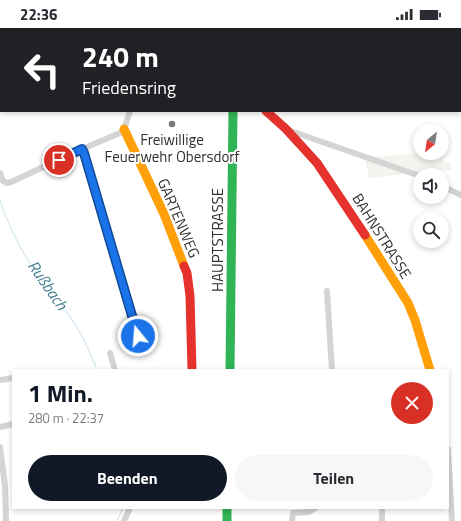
<!DOCTYPE html>
<html lang="de">
<head>
<meta charset="utf-8">
<style>
  body { margin:0; font-family:"Titillium Web",sans-serif; background:#f7f7f7; color:#2b2b33; height:100vh; display:flex; flex-direction:column; font-size:15px; white-space:nowrap }
  * { box-sizing:border-box; margin:0 }
  p { font-size:13px; color:#7c7c81 }
  .icon { flex:none; width:22px; height:22px; fill:none; stroke:currentColor; stroke-width:2; stroke-linecap:round; stroke-linejoin:round }
  .map { position:relative; flex:1; overflow:hidden }
  .sheet { position:absolute; left:12px; top:341px; width:437px; height:140px; display:flex; flex-direction:column; background:#fff; border-radius:0px; box-shadow:0 2px 6px #0003 }
  .sheet>* { flex:none }
  .hud { position:absolute; left:0px; top:0px; width:461px; height:84px; box-shadow:0 2px 6px #0003; background:#202124; color:#fff; overflow:hidden }
  .needle { width:26px; rotate:210deg }
  .fabs { position:absolute; left:413px; top:96px; display:grid; gap:8px }
  .fabs a { display:grid; place-items:center; width:36px; height:36px; border-radius:50%; background:#fff; box-shadow:0 2px 6px #0003; font-size:20px }
  .pin { position:absolute; display:grid; place-items:center; width:34px; height:34px; color:#fff; margin:-17px; border:2px solid #fff; border-radius:50%; box-shadow:0 1px 4px #0007 }
  .me { position:absolute; width:44px; margin:-22px; rotate:343deg; stroke-linejoin:round; filter:drop-shadow(0 0 3px #0008) }
  .turn { display:flex; align-items:center; gap:14px; height:84px; padding:0 16px; font-size:18px }
  .turn .icon { width:52px; height:52px; stroke-width:2.5 }
  .turn b { display:block; font-size:28px; line-height:34px }
  .round { display:grid; place-items:center; flex:none; width:42px; height:42px; border-radius:21px; background:#f7f7f7 }
  .summary { display:flex; align-items:center; justify-content:space-between; height:68px; padding:0 16px }
  h1 { font-size:24px; font-weight:700; line-height:30px; color:#111827 }
  .primary-button { display:flex; gap:8px; margin-top:auto; padding:8px 16px }
  .primary-button a { flex:1; height:46px; border-radius:24px; background:#111827; color:#fff; font-size:16px; font-weight:700; line-height:46px; text-align:center }
  .primary-button a+a { background:#f7f7f7; color:#2b2b33 }
  .status { display:flex; justify-content:space-between; align-items:center; height:28px; padding:0 20px; background:#fff; direction:ltr }
  .status svg { height:11px; fill:currentColor }
  .map>svg:first-child { display:block }
  .green { fill:#f2f5ed }
  .lines { fill:none; stroke-linecap:round; stroke-linejoin:round }
  .stream { stroke:#dbebf1; stroke-width:1.5 }
  .street { stroke:#d4d4d4; stroke-width:6 }
  .fast { stroke:#30b455; stroke-width:9 }
  .slow { stroke:#ff9f0a; stroke-width:9 }
  .jam { stroke:#e5322d; stroke-width:9 }
  .route-casing { stroke:#114b97; stroke-width:10 }
  .route { stroke:#1a73e8; stroke-width:7 }
  .poi-dot { fill:#787878; stroke:#fff; stroke-width:1.5 }
  .labels { text-anchor:middle; dominant-baseline:central; stroke-width:4; stroke-linejoin:round; paint-order:stroke }
  .poi-label { font-size:15px; fill:#303030; stroke:#fff }
  .street-label { font-size:15px; fill:#303030; stroke:#fff }
  .water-label { font-size:16px; font-style:italic; fill:#407c90; stroke:#fff }
</style>
</head>
<body>
<div class="status"><b>22:36</b><svg viewBox="0 0 49 12"><path d="M0 12V9h3v3zM5 12V6h3v6zM10 12V3h3v9zM15 12V0h3v12zM26 1h20v11H26zM47 4h2v5h-2z"/></svg></div>
<div class="map">
<svg width="461" height="493" viewBox="0 0 461 493">
  <rect width="100%" height="100%" fill="#fff"/>
  <path class="green" d="M423,125H442L443,135L451,134V142L416,144L374,129Z
    M365,131L406,146L369,150Z"/>
  <g class="lines">
    <path class="stream" d="M2,1L3,0
      M65,1L66,0
      M0,44L1,43
      M0,172C8,196 19,220 34,241C48,260 64,278 76,298C85,312 91,327 97,342
      M117,493L123,480"/>
    <path class="street" d="M84,0V1
      M50,1L52,0
      M75,1L76,0
      M317,1V0
      M0,26L1,25
      M460,39H461
      M0,62L1,60
      M288,102L420,148
      M82,121L93,153L138,308
      M0,145L3,153L7,155L11,154L82,121L120,105L124,101L130,83
      M442,158L461,167
      M327,263L332,342
      M110,325L115,342
      M0,352L13,350
      M0,399L13,396
      M0,419L5,458L6,493
      M448,421L452,493
      M124,493L130,480
      M292,493L293,485L309,484L315,480
      M382,493V480"/>
    <path class="fast" d="M241,0V1
      M0,36H1
      M230,342L233,83
      M227,480V493"/>
    <path class="slow" d="M124,101L164,186L184,238
      M365,207L408,275L415,292L430,342"/>
    <path class="jam" d="M266,83L286,101L317,135L365,207
      M184,238L187,245L190,268L192,342"/>
  </g>
  <g class="lines">
    <g class="route-casing">
      <path id="route" d="M59,132L82,121L84,125L138,308"/>
    </g>
    <use href="#route" class="route"/>
  </g>
  <circle class="poi-dot" cx="172" cy="96" r="4"/>
  <g class="labels">
    <g class="poi-label">
      <text x="172" y="111">Freiwillige<tspan x="172" dy="17">Feuerwehr Obersdorf</tspan></text>
    </g>
    <g class="street-label">
      <text transform="translate(179 190) rotate(67)">GARTENWEG</text>
      <text transform="translate(382 208) rotate(58)">BAHNSTRASSE</text>
      <text transform="translate(217 212) rotate(-90)">HAUPTSTRASSE</text>
    </g>
    <g class="water-label">
      <text transform="translate(48 257) rotate(55)">Rußbach</text>
    </g>
  </g>
</svg>
<div class="fabs">
<a><svg class="needle" viewBox="-14 -14 28 28"><path d="M0-13l5 13h-10z" fill="#e53935"/><path d="M0 13l5-13h-10z" fill="#7c7c81"/></svg></a>
<a><svg class="icon" aria-label="sound" viewBox="0 0 24 24"><path d="M4 9h4l5-4v14l-5-4H4zM17 9q2 3 0 6"/></svg></a>
<a><svg class="icon" aria-label="search" viewBox="0 0 24 24"><circle cx="10" cy="10" r="6"/><path d="M15 15l6 6"/></svg></a>
</div>
<div class="pin" style="left:59px;top:132px;background:#d93025"><svg class="icon" aria-label="arrive" viewBox="0 0 24 24"><path d="M6 21V4h12l-3 4 3 4H6"/></svg></div>
<svg class="me" style="left:138px;top:308px" viewBox="-20 -20 40 40"><circle r="17" fill="#1a73e8" stroke="#fff" stroke-width="3"/><path d="M0-11L8 9 0 5-8 9z" fill="#fff"/></svg>
<div class="hud">
<div class="turn"><svg class="icon" aria-label="left" viewBox="0 0 24 24"><path d="M17 20v-9H6M10 6l-5 5 5 5"/></svg><div><b>240 m</b>Friedensring</div></div>
</div>
<section class="sheet">
<div class="summary"><div><h1>1 Min.</h1><p>280 m · 22:37</p></div><a class="round" style="background:#d93025;color:#fff"><svg class="icon" aria-label="close" viewBox="0 0 24 24"><path d="M6 6l12 12M18 6L6 18"/></svg></a></div>
<div class="primary-button"><a>Beenden</a><a>Teilen</a></div>
</section>
</div>
</body>
</html>
